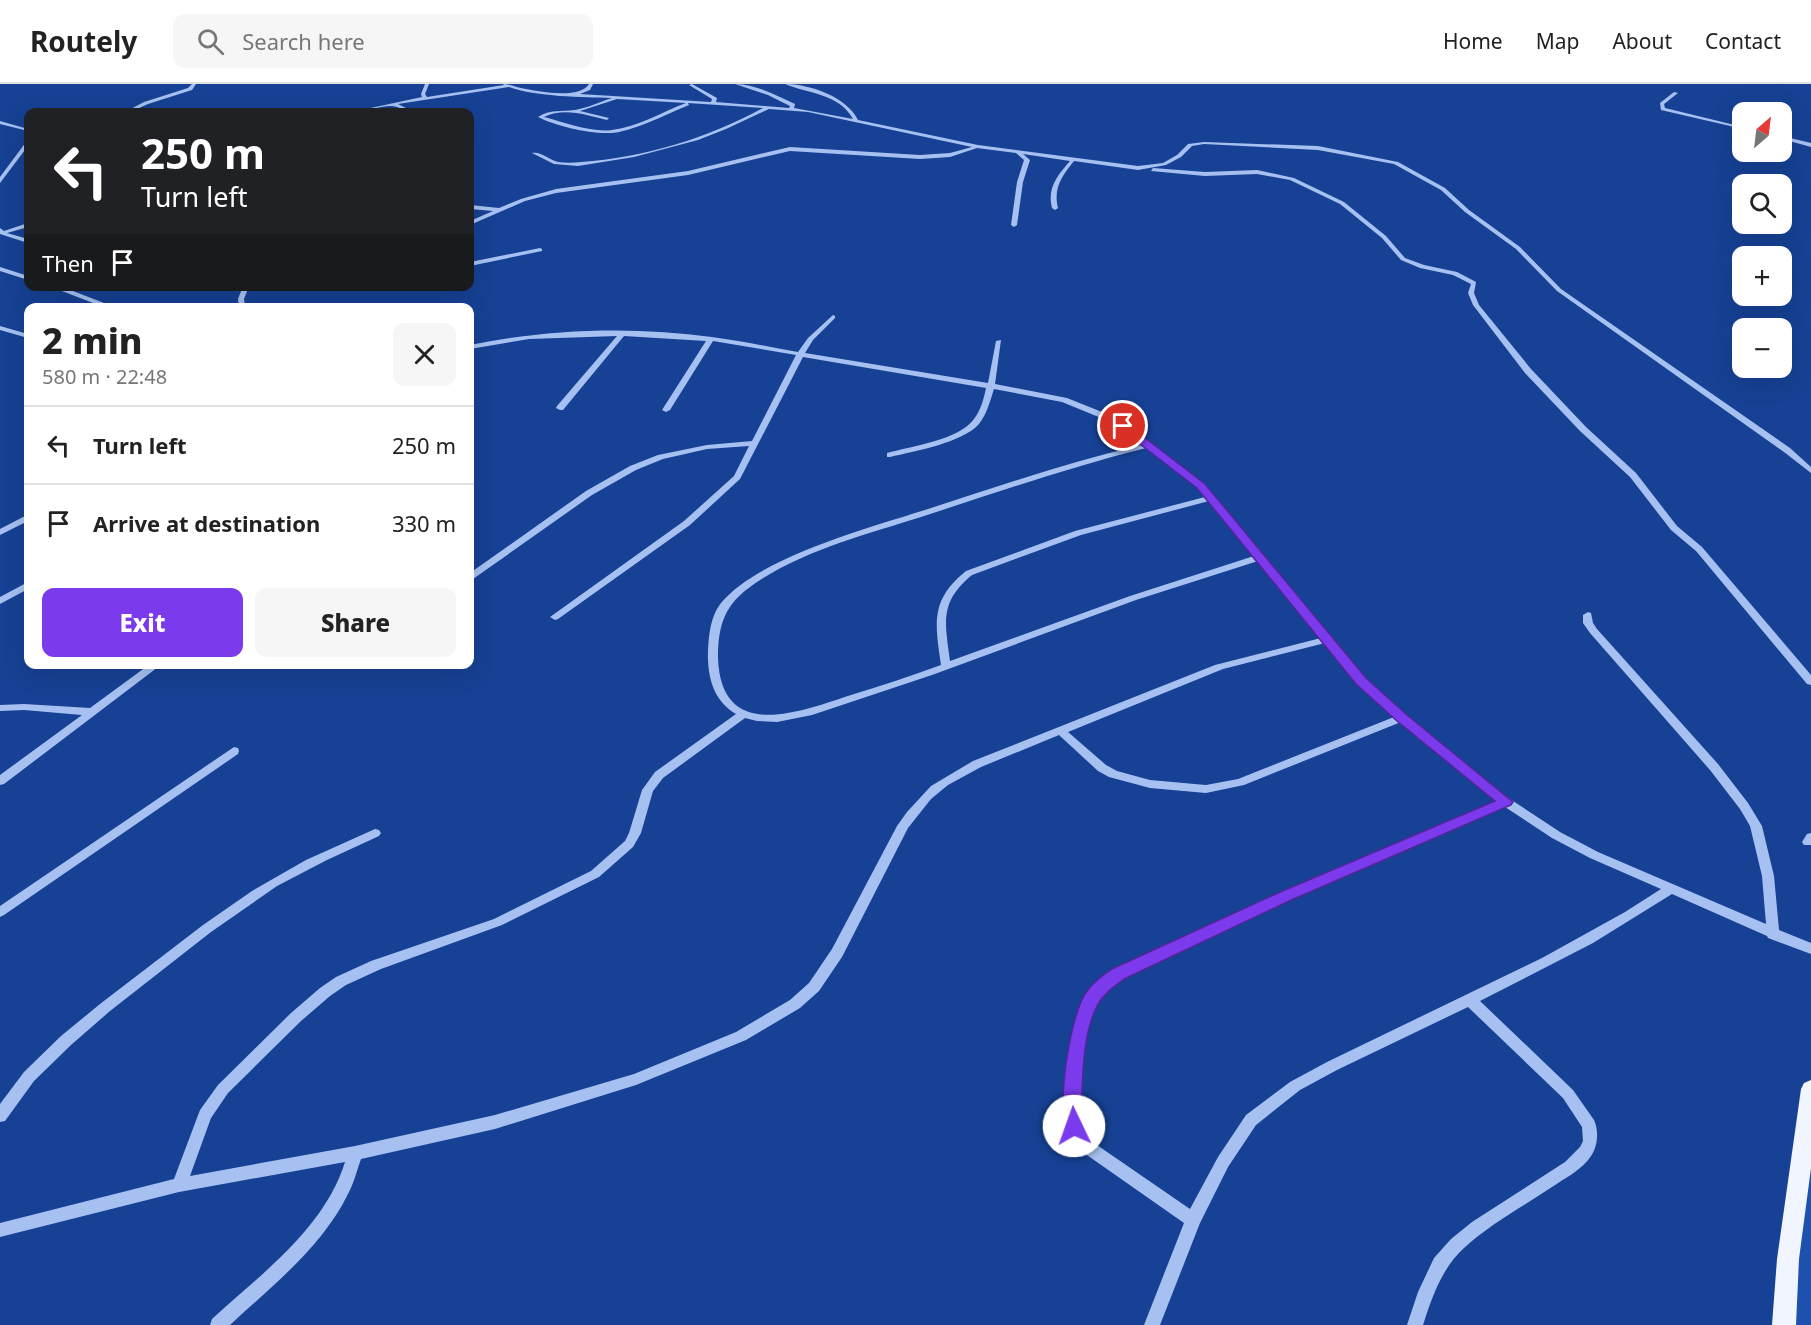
<!DOCTYPE html>
<html lang="en">
<head>
<meta charset="utf-8">
<style>
  body { margin:0; font-family:"Noto Sans",sans-serif; background:#f6f6f6; color:#222; height:100vh; display:flex; flex-direction:column; font-size:22px; white-space:nowrap }
  * { box-sizing:border-box; margin:0 }
  p { font-size:20px; color:#767676 }
  .icon { flex:none; width:33px; height:33px; fill:none; stroke:currentColor; stroke-width:2; stroke-linecap:round; stroke-linejoin:round }
  .map { position:relative; flex:1; overflow:hidden }
  .panel { position:absolute; left:24px; top:219px; width:450px; height:366px; display:flex; flex-direction:column; background:#fff; border-radius:12px; box-shadow:0 6px 24px #0002 }
  .panel>* { flex:none }
  .guide { position:absolute; left:24px; top:24px; width:450px; height:183px; border-radius:12px; box-shadow:0 6px 24px #0002; background:#202124; color:#fff; overflow:hidden }
  .needle { width:39px; rotate:28deg }
  .tools { position:absolute; left:1732px; top:18px; display:grid; gap:12px }
  .tools a { display:grid; place-items:center; width:60px; height:60px; border-radius:12px; background:#fff; box-shadow:0 6px 24px #0002; font-size:30px }
  .pin { position:absolute; display:grid; place-items:center; width:51px; height:51px; color:#fff; margin:-26px; border:3px solid #fff; border-radius:50%; box-shadow:0 2px 6px #0007 }
  .me { position:absolute; width:66px; margin:-33px; rotate:357deg; stroke-linejoin:round; filter:drop-shadow(0 0 4px #0008) }
  .turn { display:flex; align-items:center; gap:21px; height:126px; padding:0 18px; font-size:27px }
  .turn .icon { width:78px; height:78px; stroke-width:2.5 }
  .turn b { display:block; font-size:42px; line-height:51px }
  .then { display:flex; align-items:center; height:57px; padding:0 18px; background:#0003; gap:12px; font-size:22px }
  .round { display:grid; place-items:center; flex:none; width:63px; height:63px; border-radius:12px; background:#f6f6f6 }
  .summary { display:flex; align-items:center; justify-content:space-between; height:102px; padding:0 18px }
  h1 { font-size:36px; font-weight:800; line-height:45px }
  .action { display:flex; gap:12px; margin-top:auto; padding:12px 18px }
  .action a { flex:1; height:69px; border-radius:12px; background:#7c3aed; color:#fff; font-size:24px; font-weight:800; line-height:69px; text-align:center }
  .action a+a { background:#f6f6f6; color:#222 }
  ul { padding:0; list-style:none }
  li { display:flex; align-items:center; gap:18px; height:78px; padding:0 18px; border-top:2px solid #e0e0e0 }
  li div { flex:1 }
  li b { display:block; font-size:22px }
  li em { font-style:normal }
  header { display:flex; align-items:center; gap:36px; box-sizing:border-box; height:84px; padding:0 30px; background:#fff; border-bottom:2px solid #e0e0e0 }
  header strong { font-size:28px }
  nav { display:flex; gap:33px; margin-inline-start:auto; font-size:21px }
  .search { width:420px; height:54px; background:#f6f6f6; display:flex; align-items:center; gap:15px; box-sizing:border-box; padding:0 21px; border-radius:12px; color:#767676; font-size:22px }
  .map>svg:first-child { display:block }
  .green { fill:#1e51ae }
  .lines { fill:none; stroke-linecap:round; stroke-linejoin:round }
  .minor { fill:#a6c1f1; fill-rule:evenodd }
  .major { fill:#f0f5ff; fill-rule:evenodd }
  .route { fill:#7c3aed; stroke:#51269a; stroke-width:1.5 }
</style>
</head>
<body>
<header>
<strong>Routely</strong>
<div class="search"><svg class="icon" aria-label="search" viewBox="0 0 24 24"><circle cx="10" cy="10" r="6"/><path d="M15 15l6 6"/></svg>Search here</div>
<nav><a>Home</a><a>Map</a><a>About</a><a>Contact</a></nav>
</header>
<div class="map">
<svg width="1811" height="1241" viewBox="0 0 1811 1241">
  <rect width="100%" height="100%" fill="#164194"/>
  <path class="green" d="M1811,1005V1241H1784Z"/>
  <g class="lines">
    <path class="minor" d="M192,0H196L192,6L148,20L130,28H125L144,18L188,4Z
      M425,0H429L425,10L427,13L504,1L503,0C510,0 515,3 521,4C537,7 579,16 589,0H593L590,6L580,10L711,18L712,15L689,1L692,0L717,14L716,18L789,24L790,22L768,11L735,0C755,0 776,11 795,20L794,24L853,35C839,9 808,10 785,0C810,0 847,13 858,36L978,61L1138,82L1163,79L1177,71L1188,60L1204,58L1318,62L1398,78L1445,104L1469,126L1520,163L1561,205L1790,364L1811,383V389L1784,368L1557,207L1516,165L1465,128L1441,106L1394,80L1318,66L1204,60L1192,62L1181,73L1166,81L1138,86L1074,77C1062,92 1053,104 1058,124L1055,126L1052,124C1047,104 1057,92 1070,77L1023,70L1030,76L1023,98L1017,141L1014,143L1011,141L1017,98L1024,76L1016,69L977,64L950,73L920,75L790,67L688,91L556,109L525,117L470,141V137L493,127L470,125V121L499,124L521,115L556,105L688,87L790,63L920,71L950,69L972,63L808,28L769,25L726,45L698,56L634,73L578,82L554,80L532,69C541,67 549,76 558,78C565,79 573,79 581,78C643,74 708,54 763,24L688,19L689,21C669,29 630,49 610,49C589,50 556,42 538,33C550,25 561,28 575,26C587,24 600,18 612,14C583,13 536,13 509,3L398,20L414,28C406,28 399,22 391,22C377,22 365,29 352,28L422,13L421,10ZM617,15L686,19C662,28 638,43 612,46C593,49 563,38 544,33C564,23 587,31 607,36L609,34L580,27Z
      M1674,8L1678,9L1664,20L1665,24L1743,43V45L1661,26L1660,19Z
      M0,37L28,45V47L0,40Z
      M1782,52L1811,59V63L1782,55Z
      M26,58H28V62L0,99V93Z
      M1153,84L1205,88L1257,86L1294,94L1344,118L1386,152L1405,174L1424,181L1457,188L1476,198L1474,209L1479,221L1531,285L1586,343L1636,389L1677,442L1702,463L1811,591V601L1807,600L1696,467L1671,446L1630,393L1580,347L1525,289L1473,221L1468,209L1471,200L1453,191L1420,184L1401,176L1382,154L1340,120L1290,96L1257,90L1205,92L1151,87Z
      M28,139V143L7,149L28,155V159L0,150V144L4,147Z
      M540,164L542,165V167L470,182V178Z
      M0,183L28,192V196L0,187Z
      M49,202H60L117,224H106Z
      M243,202H249L244,215L245,224H239L238,215Z
      M833,231L835,232V234L813,256L805,269L988,299L996,257L1001,256L995,300L1067,314L1112,332L1149,359H1153V362L1194,391L1214,412L1365,595L1406,632L1510,715L1560,748L1598,768L1766,840L1762,792L1750,742L1740,725L1710,686L1590,549L1583,539V531L1588,528L1591,529L1593,539L1597,545L1718,680L1748,719L1762,742L1774,792L1779,846L1811,859V870L1768,854L1767,852L1672,810L1593,859L1480,917L1573,1006L1594,1036C1599,1047 1598,1062 1591,1072C1582,1086 1565,1094 1552,1103C1522,1123 1490,1140 1464,1164C1442,1184 1432,1213 1423,1241H1407L1418,1208L1434,1174L1451,1155L1472,1138L1565,1078L1580,1063L1583,1057L1582,1043L1563,1014L1468,923L1337,986L1300,1006L1256,1041L1228,1083L1200,1139L1160,1241H1144L1184,1139L1084,1069C1064,1048 1064,1024 1066,997C1068,967 1072,926 1094,903C1114,880 1165,863 1193,849C1294,803 1395,760 1497,717L1401,638L1244,701L1206,709L1150,704L1109,693L1098,687L1059,651L981,683L948,701L931,715L908,744L842,873L819,907L800,924L746,956L636,1001L495,1045L361,1075C357,1086 354,1099 348,1110C322,1163 273,1201 230,1241H210L212,1235C262,1189 324,1145 345,1078L179,1108L0,1153V1139L174,1095L200,1026L218,1001L291,929L320,904L336,893L371,877L494,835L591,787L625,757L629,749L642,706L655,688L736,630C716,618 709,599 708,576C708,558 709,534 721,519C760,472 873,443 931,424C1001,401 1070,378 1141,361L1106,336L1062,318L994,305C990,317 987,330 979,340C962,359 915,367 890,373H887V369C912,362 959,356 974,335C981,326 984,314 986,304L803,273L740,395L690,441L558,535L555,536L550,533L684,437L734,392L749,362L707,365L663,375L636,386L592,411L473,495L470,496V489L586,407L630,382L658,371L707,361L752,357L796,271L713,257L670,326L666,328L662,326L706,257L624,252L563,326H560L556,324L557,322L617,252L529,255L470,265V261C548,245 632,242 712,253C741,257 770,263 798,268L808,254ZM1146,364L1188,395L1205,413L1075,447L966,487C930,516 935,539 941,581C911,592 881,602 851,611C799,628 721,659 718,574C718,545 723,524 746,506C794,469 864,451 921,433C995,409 1070,383 1146,364ZM1209,417L1254,472L1130,512L950,577C945,539 939,518 972,491L1081,451ZM1258,477L1321,554L1215,581L973,677L931,702L907,728L897,742L832,865L809,899L790,916L736,948L634,990L495,1031L355,1062L190,1092L211,1034L228,1009L301,937L330,912L346,901L381,885L502,841L599,793L633,763L641,749L653,707L663,694L745,634L757,637L777,638L812,631L932,591L1136,516ZM1325,559L1357,599L1394,633L1238,695L1206,701L1150,696L1117,687L1106,681L1068,648L1223,585ZM1505,723L1552,754L1590,774L1661,805L1625,828L1542,874L1327,978L1290,998L1246,1031L1218,1073L1190,1125L1094,1059C1090,1055 1085,1050 1082,1045C1072,1020 1084,939 1099,916C1105,907 1114,900 1123,894L1287,816Z
      M0,242L28,250V254L0,246Z
      M25,432H28V437L0,451V445Z
      M28,498V505L0,520V513Z
      M150,580H162L4,700L0,701V691L82,631L24,626L0,627V621L24,620L90,624Z
      M234,663L238,664L239,667L238,670L4,831L0,833V822Z
      M375,745L379,746L381,749L379,752L327,776L277,802L211,848L110,927L71,961L34,997L5,1037L0,1038V1020L24,988L61,952L100,920L203,841L252,807L306,776Z
      M1811,749V761H1804L1802,758L1807,750Z"/>
    <path class="major" d="M1811,996V1084L1799,1175L1796,1241H1772L1777,1175L1801,1005L1804,999Z"/>
  </g>
  <path class="route" d="M1119,340H1127L1205,400L1366,594L1407,631L1513,718L1511,721L1289,817L1124,895C1115,902 1104,909 1098,920C1085,944 1083,979 1082,1007C1081,1020 1086,1035 1081,1048L1074,1050L1067,1048C1056,1023 1070,934 1085,910C1092,899 1102,892 1112,885L1278,809L1495,717L1397,637L1356,600L1197,404L1119,344Z"/>
</svg>
<div class="tools">
<a><svg class="needle" viewBox="-14 -14 28 28"><path d="M0-13l5 13h-10z" fill="#e53935"/><path d="M0 13l5-13h-10z" fill="#767676"/></svg></a>
<a><svg class="icon" aria-label="search" viewBox="0 0 24 24"><circle cx="10" cy="10" r="6"/><path d="M15 15l6 6"/></svg></a>
<a>+</a>
<a>−</a>
</div>
<div class="pin" style="left:1123px;top:342px;background:#d93025"><svg class="icon" aria-label="arrive" viewBox="0 0 24 24"><path d="M6 21V4h12l-3 4 3 4H6"/></svg></div>
<svg class="me" style="left:1074px;top:1042px" viewBox="-20 -20 40 40"><circle r="19" fill="#fff"/><path d="M0-13L10 11 0 6-10 11z" fill="#7c3aed"/></svg>
<div class="guide">
<div class="turn"><svg class="icon" aria-label="left" viewBox="0 0 24 24"><path d="M17 20v-9H6M10 6l-5 5 5 5"/></svg><div><b>250 m</b>Turn left</div></div>
<div class="then">Then<svg class="icon" aria-label="arrive" viewBox="0 0 24 24"><path d="M6 21V4h12l-3 4 3 4H6"/></svg></div>
</div>
<section class="panel">
<div class="summary"><div><h1>2 min</h1><p>580 m · 22:48</p></div><a class="round"><svg class="icon" aria-label="close" viewBox="0 0 24 24"><path d="M6 6l12 12M18 6L6 18"/></svg></a></div>
<ul>
<li><svg class="icon" aria-label="left" viewBox="0 0 24 24"><path d="M17 20v-9H6M10 6l-5 5 5 5"/></svg><div><b>Turn left</b></div><em>250 m</em></li>
<li><svg class="icon" aria-label="arrive" viewBox="0 0 24 24"><path d="M6 21V4h12l-3 4 3 4H6"/></svg><div><b>Arrive at destination</b></div><em>330 m</em></li>
</ul>
<div class="action"><a>Exit</a><a>Share</a></div>
</section>
</div>
</body>
</html>
